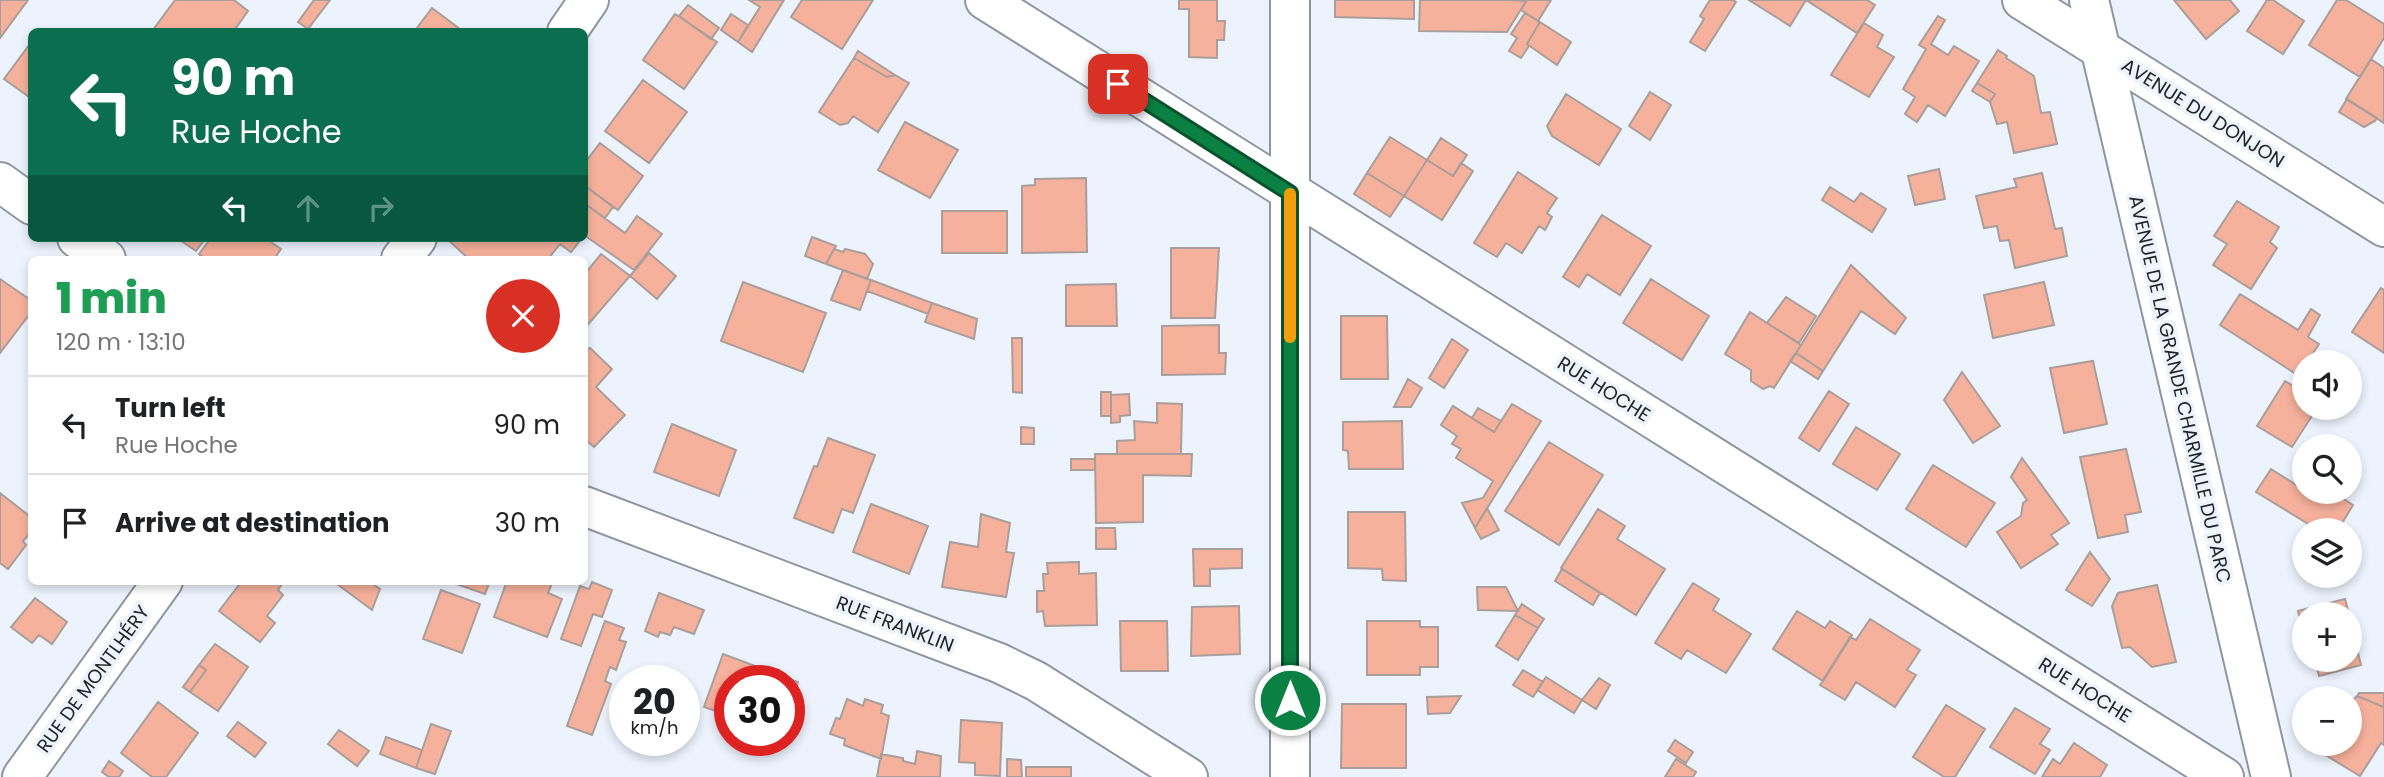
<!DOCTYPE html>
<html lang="en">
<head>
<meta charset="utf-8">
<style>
  body { margin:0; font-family:Poppins,sans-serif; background:#f2f2f2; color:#202124; height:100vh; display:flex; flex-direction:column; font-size:26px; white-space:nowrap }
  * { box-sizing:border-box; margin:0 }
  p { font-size:23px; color:#757577 }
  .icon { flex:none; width:38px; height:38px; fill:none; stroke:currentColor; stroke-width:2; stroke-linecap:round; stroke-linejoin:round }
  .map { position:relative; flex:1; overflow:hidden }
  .side { position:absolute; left:28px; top:256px; width:560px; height:329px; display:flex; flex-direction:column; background:#fff; border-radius:10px; box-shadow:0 4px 10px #0003 }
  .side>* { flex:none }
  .hud { position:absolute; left:28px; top:28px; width:560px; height:214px; border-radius:10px; box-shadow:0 4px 10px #0003; background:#0b6e4f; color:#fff; overflow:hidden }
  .fabs { position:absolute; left:2292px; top:350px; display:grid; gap:14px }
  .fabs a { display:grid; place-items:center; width:70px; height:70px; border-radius:50%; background:#fff; box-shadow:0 4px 10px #0003; font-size:35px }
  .speed { position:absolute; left:609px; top:665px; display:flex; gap:14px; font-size:35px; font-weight:700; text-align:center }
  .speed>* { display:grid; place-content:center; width:91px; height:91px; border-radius:50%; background:#fff; box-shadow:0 4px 10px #0003; line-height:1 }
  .speed small { font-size:18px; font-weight:400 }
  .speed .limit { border:10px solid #d22; background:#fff; color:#111 }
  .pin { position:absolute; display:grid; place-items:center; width:60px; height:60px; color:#fff; margin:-30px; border-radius:14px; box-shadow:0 4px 10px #0006 }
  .me { position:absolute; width:77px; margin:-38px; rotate:0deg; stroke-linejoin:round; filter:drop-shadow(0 0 5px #0008) }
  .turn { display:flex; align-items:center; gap:24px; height:147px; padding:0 28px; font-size:32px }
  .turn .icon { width:91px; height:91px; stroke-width:2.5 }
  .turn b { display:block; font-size:49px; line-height:60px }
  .lanes { display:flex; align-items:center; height:66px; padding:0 28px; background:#0003; justify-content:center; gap:35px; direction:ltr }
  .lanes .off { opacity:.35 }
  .round { display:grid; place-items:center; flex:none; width:74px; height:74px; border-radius:37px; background:#f2f2f2 }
  .overview { display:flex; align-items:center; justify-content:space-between; height:119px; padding:0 28px }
  h1 { font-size:42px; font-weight:800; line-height:52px; color:#1e9e55 }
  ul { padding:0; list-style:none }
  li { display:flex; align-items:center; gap:21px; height:98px; padding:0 28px; border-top:2px solid #e0e0e0 }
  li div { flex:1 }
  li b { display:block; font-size:26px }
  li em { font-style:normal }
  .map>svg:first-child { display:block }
  .building { fill:#f6b19c; stroke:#aa9e9b; stroke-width:2 }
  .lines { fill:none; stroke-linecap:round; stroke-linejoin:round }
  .minor-casing { stroke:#90969f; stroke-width:42 }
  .minor { stroke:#fff; stroke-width:38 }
  .route-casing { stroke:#07532c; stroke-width:18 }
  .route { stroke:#0b8043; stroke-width:12 }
  .slow { stroke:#f59e0b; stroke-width:12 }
  .labels { text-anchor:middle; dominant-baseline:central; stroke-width:7; stroke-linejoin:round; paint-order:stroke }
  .street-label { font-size:19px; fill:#212326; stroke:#edf3fd }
</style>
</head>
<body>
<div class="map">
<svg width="2384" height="777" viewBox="0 0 2384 777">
  <rect width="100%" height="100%" fill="#edf3fd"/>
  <path class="building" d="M0,0H28L0,38Z
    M175,0H234L248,11L233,32H155L153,30Z
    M314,0H330L308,29L298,22Z
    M749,0H784L752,52L738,42L760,7Z
    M802,0H873L842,49L791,17Z
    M1179,0H1217V21H1225L1224,40H1217V58L1189,57V9H1179Z
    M1335,0H1414V19L1335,17Z
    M1420,0H1510L1526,1L1507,32L1419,31Z
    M1551,0L1538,21L1521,10L1527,0Z
    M1710,0H1733L1736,2L1705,51L1690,42L1704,19L1700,16Z
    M1749,0H1806L1790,26Z
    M1806,0H1867L1875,5L1857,33Z
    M2174,0H2230L2239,11L2206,39Z
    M2267,0H2273L2304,21L2283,54L2247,31Z
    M2337,0H2346L2384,24V38L2360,77L2309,45Z
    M688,5L719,28L711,39L679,16Z
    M432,8L464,32H414Z
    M1525,13L1540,22L1527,44L1529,46L1521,58L1509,51L1517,38L1511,34Z
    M675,14L717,42L684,89L643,60Z
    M731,14L748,25L738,42L721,30Z
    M1938,16L1945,20L1931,44L1948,55L1954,46L1979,61L1945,116L1928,105L1917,122L1905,114L1915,97L1903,89L1926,49L1919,45Z
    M1540,22L1571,42L1557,65L1527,44Z
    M1864,23L1883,35L1877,47L1894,57L1869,97L1831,75Z
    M32,41V99L4,79Z
    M1998,50L2007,56L2006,58L2034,76L2041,113L2050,112L2057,144L2014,153L2007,122L1997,124L1990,102L1995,94L1977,83Z
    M858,51L895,75L887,77L854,58Z
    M854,58L887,77L895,75L909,83L878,132L853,116L848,123L840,125L819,112Z
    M2371,59L2384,68V123L2346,99Z
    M643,80L687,112L649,163L605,131Z
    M1977,83L1995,94L1990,102L1972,91Z
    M1650,92L1671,105L1650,140L1629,126Z
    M1566,94L1621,129L1599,165L1552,136L1547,126Z
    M2347,99L2377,118L2375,121L2364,127L2339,112Z
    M905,122L958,150L930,198L878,170Z
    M1390,137L1427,160L1404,196L1367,173Z
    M1441,138L1467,155L1453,176L1427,160Z
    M600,143L643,176L618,210L584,185V164Z
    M1427,160L1453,176L1461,163L1473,171L1442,220L1404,196Z
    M1939,169L1945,199L1915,205L1908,176Z
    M1518,172L1557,198L1547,213L1552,217L1545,230L1539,226L1522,253L1506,243L1497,257L1474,243Z
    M1367,173L1404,196L1390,217L1354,194Z
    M2042,173L2055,229L2062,228L2067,256L2015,268L2009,240L2000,241L1997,226L1984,228L1976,196L2017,187L2014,179Z
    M1086,178L1087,252L1022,253V186L1035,185V179Z
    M584,185L613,207L605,218L584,203Z
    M1830,187L1854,202L1861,193L1886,209L1872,232L1822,200Z
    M2237,201L2279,227L2270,242L2277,248L2251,289L2213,265L2227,244L2214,236Z
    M584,203L625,233L637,216L662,234L634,270L584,235Z
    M942,211H1007V253H942Z
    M1602,215L1651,246L1620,295L1587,274L1579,287L1563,277Z
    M812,237L836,246L826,264L805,256Z
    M177,238H206L196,251Z
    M211,238H265L281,249L274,259H205L199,254Z
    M446,238H582L571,252L560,244L548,259H469Z
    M1171,248H1219L1215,318H1171Z
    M834,249L843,252L845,249L865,254L873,264L867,279L826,264Z
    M649,253L676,276L657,299L630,276Z
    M601,254L630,276L584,329V275Z
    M1851,265L1906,318L1895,334L1861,311L1823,371L1796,353Z
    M843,270L871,280L860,310L831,300Z
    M0,279L32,301V311L0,353Z
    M1651,279L1709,316L1682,360L1623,323Z
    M871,280L932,303L928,314L867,291Z
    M743,282L826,313L803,372L721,341Z
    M2044,282L2054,325L1993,338L1984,295Z
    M1116,284L1117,326H1066V285Z
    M2381,288L2384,290V353L2352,332Z
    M2240,294L2298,330L2311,309L2320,315L2308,337L2319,344L2307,362H2305L2299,376L2220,325Z
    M1786,297L1816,316L1799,343L1767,323Z
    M932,303L977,319L974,339L925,322Z
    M1750,312L1801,345L1774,388L1770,386L1763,389L1751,381V370L1725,354Z
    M1341,316H1387L1388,379H1341Z
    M1219,325V353H1226L1225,374L1162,375V326Z
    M1012,338H1022V393L1013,392Z
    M1452,339L1468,350L1444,388L1429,378Z
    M584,345L588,349L590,348L612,369L596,387L625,415L594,447L584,438Z
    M1796,353L1823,371L1818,379L1790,361Z
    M2093,361L2107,424L2064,433L2050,368Z
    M1962,372L2000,426L1973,443L1944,400Z
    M1408,379L1422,388L1411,407H1394Z
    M2285,381L2305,393V408H2317L2292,447L2257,426Z
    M1829,391L1849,404L1819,451L1799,438Z
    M1101,392H1111V416H1101Z
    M1129,394L1130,415L1120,416V422L1111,423V395Z
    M1157,403L1182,404L1181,454H1117V441L1135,440L1134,421L1157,423Z
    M1512,404L1541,421L1475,528L1462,503L1483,498L1493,481L1456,458L1461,449L1452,444L1457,436L1441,425L1453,406L1494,432Z
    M1478,408L1501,421L1494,432L1472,418Z
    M1402,421L1403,469H1349L1348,451L1343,450V422Z
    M672,424L736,450L719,496L654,472Z
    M1021,427L1034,428V444H1021Z
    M1856,427L1900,454L1877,490L1833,464Z
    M828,438L875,455L853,513L842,509L833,533L794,518L814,466L817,467Z
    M1549,442L1603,475L1559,545L1505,511Z
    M2126,449L2141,512L2125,515L2128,532L2098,538L2080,457Z
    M1095,454H1192L1191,476L1143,475V522L1096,523Z
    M2022,458L2069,523L2051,535L2058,544L2021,568L1997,532L2021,516L2023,503L2027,500L2011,477Z
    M1071,459H1095V470H1071Z
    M1933,465L1995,503L1966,547L1906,509Z
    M2271,469L2317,498L2320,492H2333L2353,505L2338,530H2318L2256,492Z
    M0,493L32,518V531L23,541L26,545L8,569L0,563Z
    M871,504L928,526L909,574L853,552Z
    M1487,508L1499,530L1481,539L1475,528Z
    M1598,509L1625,526L1617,539L1665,569L1636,615L1561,568Z
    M1348,512H1405L1406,581L1383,580L1382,569L1348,568Z
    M981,514L1010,523L1006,552L1014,553L1006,597L942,587L950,542L978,547Z
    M1096,528H1115L1116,549H1096Z
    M1193,549H1242V568L1210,569V586H1194Z
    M2090,552L2110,579L2092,606L2066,590Z
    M1079,562V574L1096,573L1097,625L1045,626L1043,611L1037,612V591H1044L1043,574H1048L1047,563Z
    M1562,569L1600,593L1593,605L1555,581Z
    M242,581H284L278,590L283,595L267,616L275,623L260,642L219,611Z
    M333,581H368L380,589L372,610Z
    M448,581H490L485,594Z
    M507,581H553L548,593L562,599L547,637L494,617Z
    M592,582L612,590L602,617L593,614L581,646L561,639L580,586L589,589Z
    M1693,583L1719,599L1713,610L1751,634L1726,673L1687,650L1681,659L1655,643Z
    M2157,585L2176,662L2152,667L2130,647L2122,648L2112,606L2118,593Z
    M1477,587H1506L1518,611L1478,610Z
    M441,590L480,604L462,653L423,639Z
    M659,593L704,610L694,634L674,627L670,635L660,632L658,637L645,631Z
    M35,598L67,622L52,644L39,635L32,643L11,627Z
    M2345,599L2349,614H2305V640L2298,611Z
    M1522,604L1544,619L1538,628L1515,615Z
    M1239,606L1240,654L1191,656L1192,607Z
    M1797,611L1825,628L1830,621L1852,635L1823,681L1773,649Z
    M1515,615L1538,628L1518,660L1496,646Z
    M1870,619L1920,650L1907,670L1916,675L1895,707L1856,682L1845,700L1820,685L1850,637L1856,640Z
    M605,621L624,628L619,640L626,642L616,670L610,667L605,681L611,684L592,735L567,726Z
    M1120,621H1167L1168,671H1121Z
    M1367,621H1420V627H1438V667H1420V675H1367Z
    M2350,621L2361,665L2319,676L2315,660H2350Z
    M215,644L248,667L218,711L190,692L206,670L199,665Z
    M723,654L798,682L789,708V681H730V716L704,707Z
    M199,665L206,670L190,692L183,687Z
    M1523,670L1543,682L1533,697L1513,685Z
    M1546,677L1582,700L1574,713L1537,690Z
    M1599,678L1610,685L1596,709L1582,700Z
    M2359,693H2384V707L2357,696Z
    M1461,696L1450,713L1428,714L1427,697Z
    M2357,696L2384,707V745L2381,743L2360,776L2322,753L2327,744H2350V704Z
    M847,699L863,706L865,699L883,705L881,713L889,716L881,759L844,745L845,739L830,734L836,718L840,719Z
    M158,702L198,733L166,777H152L121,753Z
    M1342,704H1406V768H1341Z
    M1946,705L1985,729L1955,777H1944L1913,757Z
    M2015,708L2050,729L2040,744L2050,750L2035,774L1990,747Z
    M961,720L1002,723L1000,776L975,775V763L959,762Z
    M238,722L266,743L255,757L227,736Z
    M431,724L451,731L435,774L416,768Z
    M339,730L369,751L357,766L328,744Z
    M386,737L422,750L416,768L380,754Z
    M1675,740L1693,752L1686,763L1668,751Z
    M2074,743L2107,765L2100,777H2042L2053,759L2060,764Z
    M917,751L941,756L940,777H877L881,754L903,758V761L915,764Z
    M1007,759L1021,760L1022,777H1007Z
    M1676,759L1696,772L1693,777H1665Z
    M109,761L123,771L119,777H109L102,772Z
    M1026,767H1071V777H1026Z"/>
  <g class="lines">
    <g class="minor-casing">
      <path id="minor" d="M985,0L2224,777
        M2022,0L2384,227
        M2089,0L2271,777
        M567,32L589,0
        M0,182L32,205
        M77,238L106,259
        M401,259L417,238
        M584,506L999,663L1036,681L1188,777
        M22,777L163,581
        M1290,777V0"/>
    </g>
    <use href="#minor" class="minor"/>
  </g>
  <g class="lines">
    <g class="route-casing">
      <path id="route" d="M1118,84L1290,193V700"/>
    </g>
    <use href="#route" class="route"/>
    <path class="slow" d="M1290,194V337"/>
  </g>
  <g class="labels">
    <g class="street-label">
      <text transform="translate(2203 113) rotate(32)">AVENUE DU DONJON</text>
      <text transform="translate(1604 389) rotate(32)">RUE HOCHE</text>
      <text transform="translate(2180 389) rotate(77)">AVENUE DE LA GRANDE CHARMILLE DU PARC</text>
      <text transform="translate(895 624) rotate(21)">RUE FRANKLIN</text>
      <text transform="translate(93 679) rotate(-54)">RUE DE MONTLHÉRY</text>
      <text transform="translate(2085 690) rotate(32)">RUE HOCHE</text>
    </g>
  </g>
</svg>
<div class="fabs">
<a><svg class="icon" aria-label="sound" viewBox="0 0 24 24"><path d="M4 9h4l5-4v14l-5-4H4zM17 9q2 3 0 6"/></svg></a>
<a><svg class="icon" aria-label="search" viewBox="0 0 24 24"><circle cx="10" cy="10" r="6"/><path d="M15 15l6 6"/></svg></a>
<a><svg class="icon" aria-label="layers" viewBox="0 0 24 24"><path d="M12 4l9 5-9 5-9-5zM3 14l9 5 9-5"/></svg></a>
<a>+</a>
<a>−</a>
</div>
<div class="speed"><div>20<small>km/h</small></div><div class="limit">30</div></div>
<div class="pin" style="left:1118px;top:84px;background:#d93025"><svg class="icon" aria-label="arrive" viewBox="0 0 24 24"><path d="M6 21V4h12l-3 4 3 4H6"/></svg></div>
<svg class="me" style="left:1290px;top:700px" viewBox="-20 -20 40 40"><circle r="17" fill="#0b8043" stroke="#fff" stroke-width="3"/><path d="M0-11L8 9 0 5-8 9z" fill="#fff"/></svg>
<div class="hud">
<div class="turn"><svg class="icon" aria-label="left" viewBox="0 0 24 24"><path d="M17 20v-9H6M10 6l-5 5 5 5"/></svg><div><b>90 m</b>Rue Hoche</div></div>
<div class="lanes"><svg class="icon" aria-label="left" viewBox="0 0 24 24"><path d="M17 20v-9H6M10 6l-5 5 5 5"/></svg><svg class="icon off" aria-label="ahead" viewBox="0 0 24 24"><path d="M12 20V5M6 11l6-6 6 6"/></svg><svg class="icon off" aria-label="right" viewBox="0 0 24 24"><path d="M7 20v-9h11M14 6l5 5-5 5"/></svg></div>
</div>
<section class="side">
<div class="overview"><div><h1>1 min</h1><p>120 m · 13:10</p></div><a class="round" style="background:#d93025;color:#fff"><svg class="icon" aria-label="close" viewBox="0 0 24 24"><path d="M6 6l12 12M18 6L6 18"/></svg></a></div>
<ul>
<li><svg class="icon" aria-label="left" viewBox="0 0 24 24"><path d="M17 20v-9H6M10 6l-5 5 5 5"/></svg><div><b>Turn left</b><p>Rue Hoche</p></div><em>90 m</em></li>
<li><svg class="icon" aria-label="arrive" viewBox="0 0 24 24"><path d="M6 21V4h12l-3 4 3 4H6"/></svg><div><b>Arrive at destination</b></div><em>30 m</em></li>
</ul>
</section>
</div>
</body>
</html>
